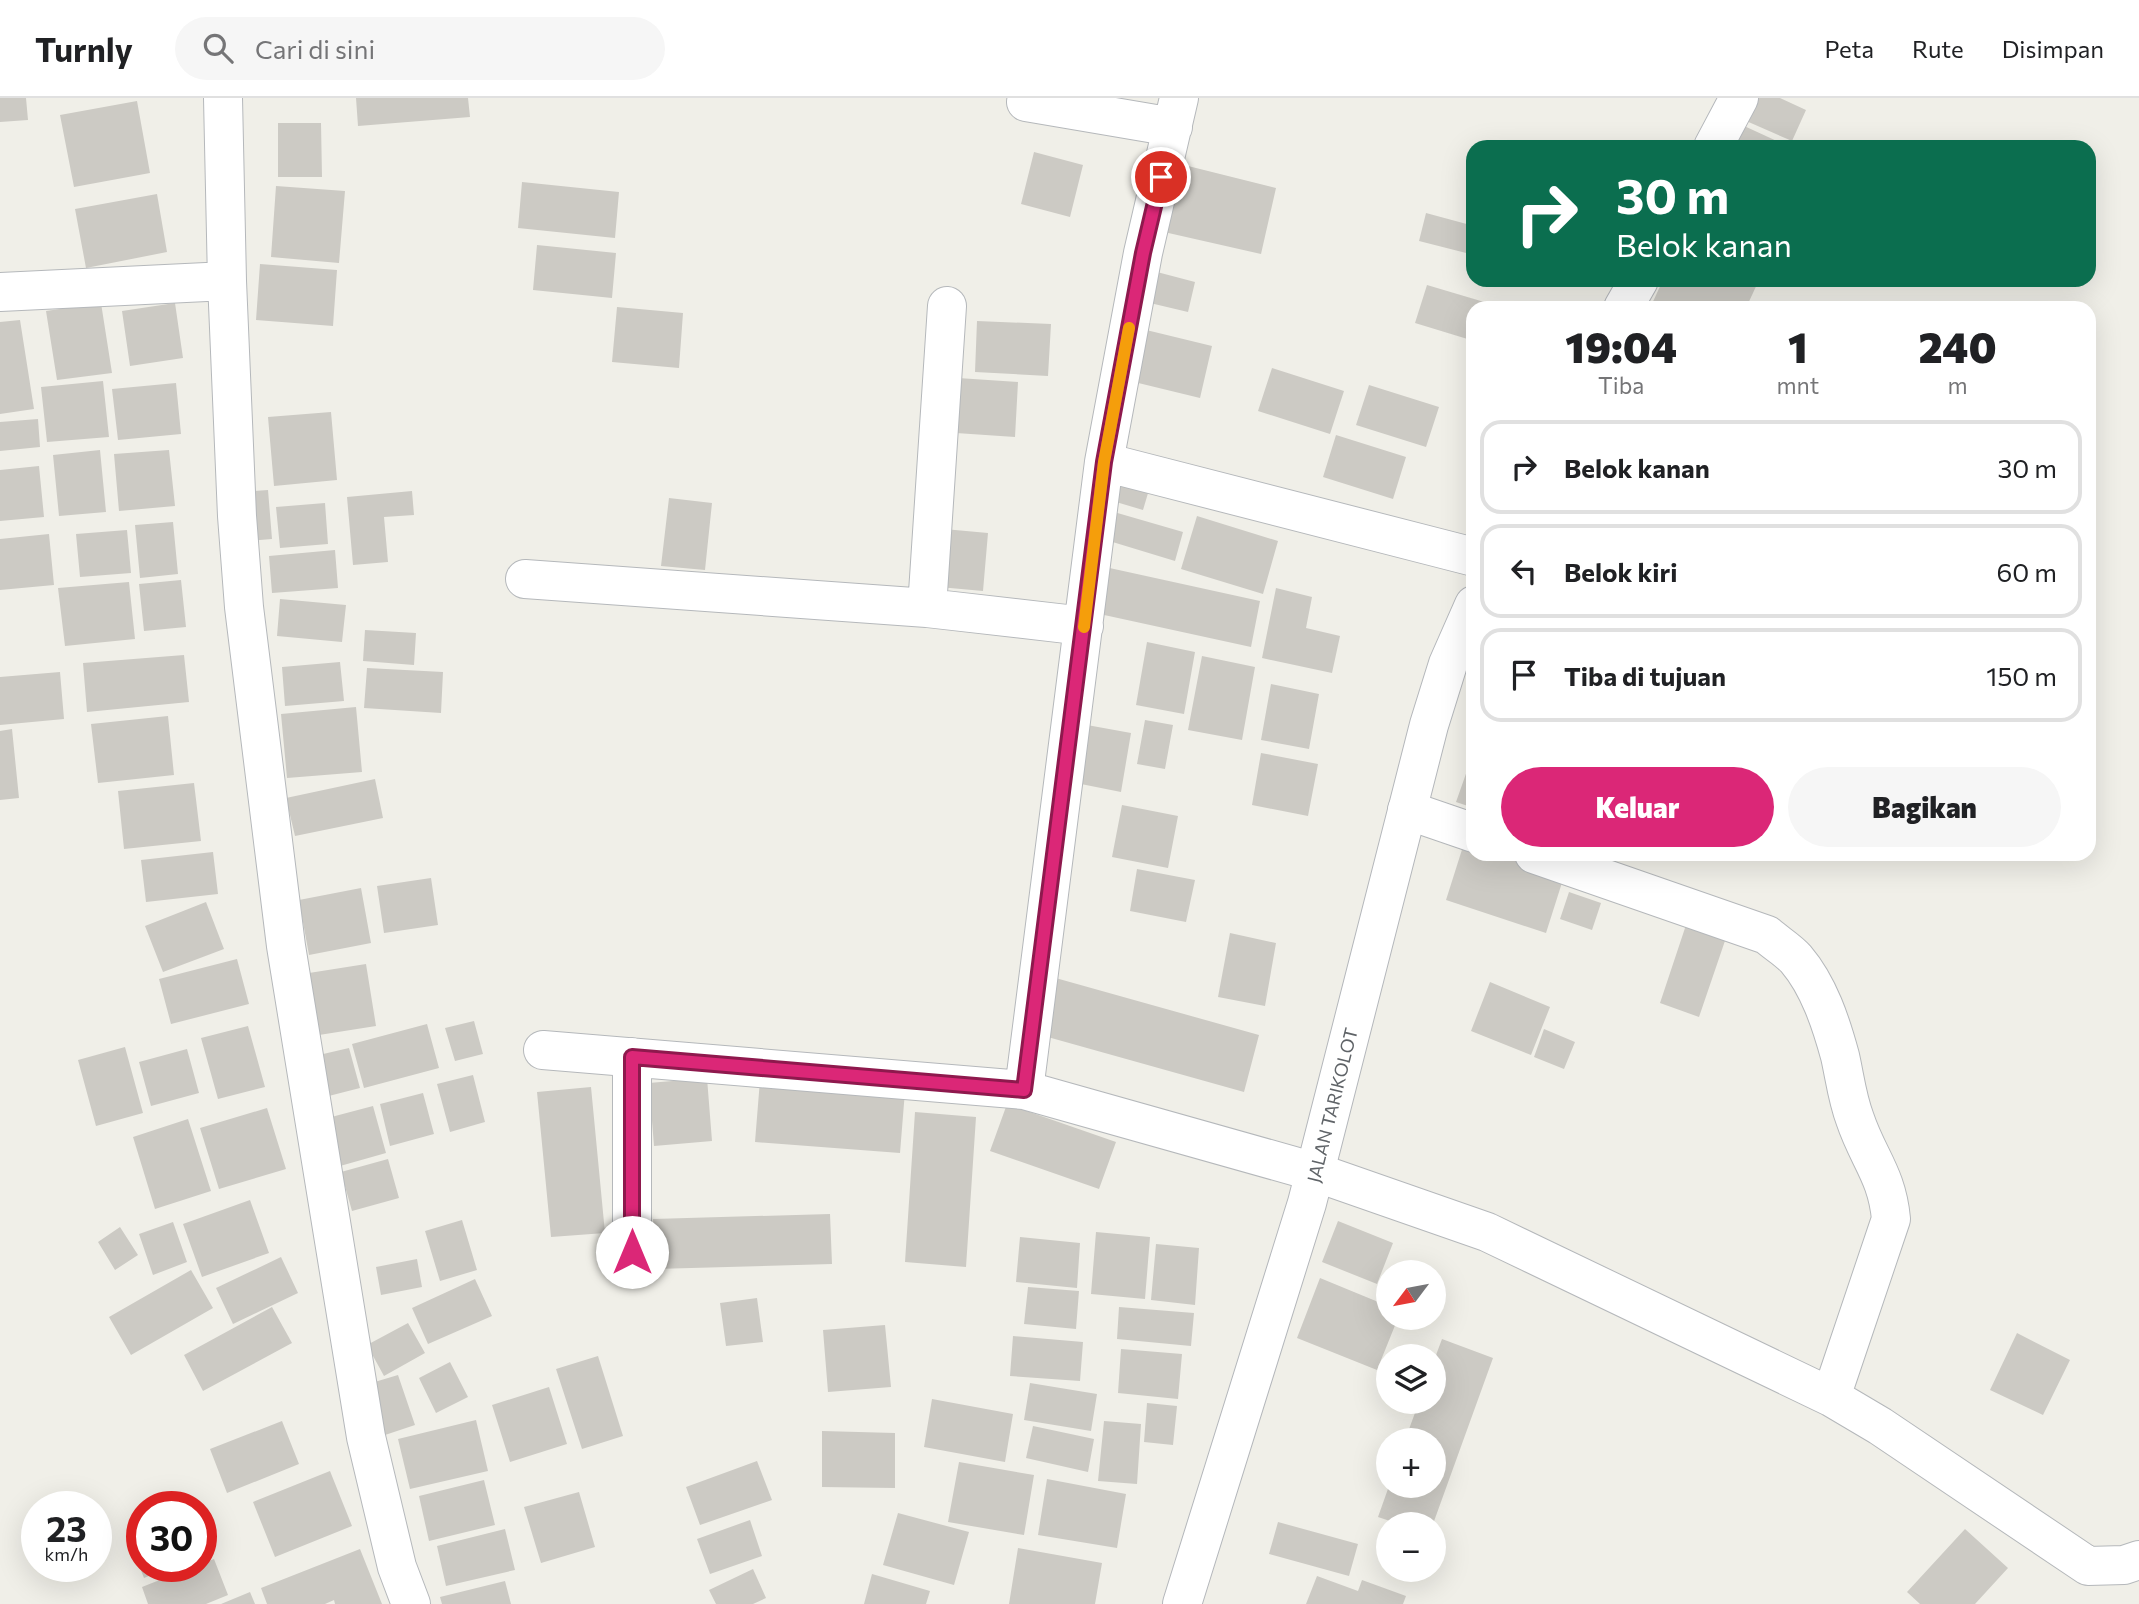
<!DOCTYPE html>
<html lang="id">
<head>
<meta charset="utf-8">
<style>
  body { margin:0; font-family:Commissioner,sans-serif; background:#f6f6f6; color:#202124; height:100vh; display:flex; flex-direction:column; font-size:26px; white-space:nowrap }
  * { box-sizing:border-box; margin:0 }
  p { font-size:23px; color:#757577 }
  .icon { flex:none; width:38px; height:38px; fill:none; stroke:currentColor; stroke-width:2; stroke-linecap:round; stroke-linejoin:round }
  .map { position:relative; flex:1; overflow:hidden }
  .side { position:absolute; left:1466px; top:203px; width:630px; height:560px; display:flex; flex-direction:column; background:#fff; border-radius:21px; box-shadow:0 7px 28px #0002 }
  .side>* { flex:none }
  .hud { position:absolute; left:1466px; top:42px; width:630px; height:147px; border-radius:21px; box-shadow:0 7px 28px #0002; background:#0b6e4f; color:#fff; overflow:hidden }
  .needle { width:46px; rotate:238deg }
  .controls { position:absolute; left:1376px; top:1162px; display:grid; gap:14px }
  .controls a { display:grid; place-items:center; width:70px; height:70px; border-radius:50%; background:#fff; box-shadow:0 7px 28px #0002; font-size:35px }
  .speed { position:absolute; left:21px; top:1393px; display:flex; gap:14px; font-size:35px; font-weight:700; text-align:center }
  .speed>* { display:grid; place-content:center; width:91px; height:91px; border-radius:50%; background:#fff; box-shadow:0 7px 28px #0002; line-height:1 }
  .speed small { font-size:18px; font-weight:400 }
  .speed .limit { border:10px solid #d22; background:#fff; color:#111 }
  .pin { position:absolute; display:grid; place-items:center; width:60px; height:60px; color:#fff; margin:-30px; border:4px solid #fff; border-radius:50%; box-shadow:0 2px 7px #0007 }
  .me { position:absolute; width:77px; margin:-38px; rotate:0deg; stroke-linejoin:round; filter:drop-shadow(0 0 5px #0008) }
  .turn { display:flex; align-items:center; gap:24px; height:147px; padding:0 35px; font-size:32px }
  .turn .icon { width:91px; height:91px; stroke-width:2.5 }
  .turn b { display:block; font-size:49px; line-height:60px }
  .eta { display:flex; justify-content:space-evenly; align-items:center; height:119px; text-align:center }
  .eta b { font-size:42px; font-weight:800; line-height:49px }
  .action { display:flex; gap:14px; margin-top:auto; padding:14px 35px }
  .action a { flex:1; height:80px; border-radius:42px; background:#db2777; color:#fff; font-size:28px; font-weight:800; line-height:80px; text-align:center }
  .action a+a { background:#f6f6f6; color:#202124 }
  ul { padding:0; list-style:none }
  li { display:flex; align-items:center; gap:21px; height:94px; margin:0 14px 10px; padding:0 21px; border:4px solid #e0e0e0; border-radius:21px }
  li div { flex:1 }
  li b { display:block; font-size:26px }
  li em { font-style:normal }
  header { display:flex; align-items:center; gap:42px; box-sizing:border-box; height:98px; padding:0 35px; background:#fff; border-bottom:2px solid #e0e0e0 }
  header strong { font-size:33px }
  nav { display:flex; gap:38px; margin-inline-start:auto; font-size:24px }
  .search { width:490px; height:63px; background:#f6f6f6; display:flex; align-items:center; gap:18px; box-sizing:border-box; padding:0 24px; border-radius:38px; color:#757577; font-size:26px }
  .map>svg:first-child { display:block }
  .building { fill:#cccac4 }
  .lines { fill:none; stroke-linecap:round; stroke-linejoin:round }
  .street-casing { stroke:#b5b8bb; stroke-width:40 }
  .secondary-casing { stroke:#b4b7bb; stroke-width:40 }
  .street { stroke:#fff; stroke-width:38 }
  .secondary { stroke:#fff; stroke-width:38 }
  .route-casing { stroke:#8e194d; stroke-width:18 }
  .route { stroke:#db2777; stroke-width:12 }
  .slow { stroke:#f59e0b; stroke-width:12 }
  .labels { text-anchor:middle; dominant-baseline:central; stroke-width:7; stroke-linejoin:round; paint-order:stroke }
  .street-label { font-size:18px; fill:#5f6367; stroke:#fff }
</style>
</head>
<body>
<header>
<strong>Turnly</strong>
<div class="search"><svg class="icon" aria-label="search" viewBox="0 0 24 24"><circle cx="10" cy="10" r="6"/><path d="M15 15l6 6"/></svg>Cari di sini</div>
<nav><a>Peta</a><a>Rute</a><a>Disimpan</a></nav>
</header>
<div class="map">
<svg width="2139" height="1506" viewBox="0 0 2139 1506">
  <rect width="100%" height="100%" fill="#f0efe8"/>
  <path class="building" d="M0,0H26L28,22L0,24Z
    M356,0H468L470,19L358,28Z
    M1754,0H1780L1806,12L1792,43L1744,22Z
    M137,3L150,75L74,89L60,17Z
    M278,25H321L322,79H278Z
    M1742,27L1790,49H1732Z
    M1034,54L1083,67L1070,119L1021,106Z
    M1180,66L1276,90L1261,156L1164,134Z
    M522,84L619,94L615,140L518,130Z
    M276,88L345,93L339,165L271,159Z
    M157,96L167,154L86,170L75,111Z
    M1426,115L1474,128V157L1419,143Z
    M537,147L616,155L612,200L533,192Z
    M260,166L337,172L333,228L256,222Z
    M1157,174L1195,184L1188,214L1150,205Z
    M1663,182H1759L1746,210H1650Z
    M1427,187L1501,209V210H1474V243L1415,225Z
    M101,205L112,275L57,282L46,213Z
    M175,205L183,260L130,268L122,213Z
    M617,209L683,215L679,270L612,264Z
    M20,222L34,311L0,316V224Z
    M977,223L1051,226L1048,278L975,274Z
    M1138,230L1212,248L1200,300L1126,282Z
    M1272,270L1344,293L1330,336L1258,313Z
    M958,280L1018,284L1015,339L956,335Z
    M103,283L109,339L47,344L41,289Z
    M176,285L181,336L118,342L112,291Z
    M1369,287L1439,309L1426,349L1356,327Z
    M331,314L337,382L274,388L268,319Z
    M38,321L40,349L0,353V324Z
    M1336,337L1406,359L1393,401L1323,379Z
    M100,352L106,414L59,418L53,357Z
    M169,352L175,408L119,413L114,356Z
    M39,368L44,419L0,423V372Z
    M1113,373L1151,385L1143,412L1106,401Z
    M268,392L272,441L246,443L242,394Z
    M412,393L414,417L384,419L388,464L353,467L347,399Z
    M669,400L712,405L705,472L661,468Z
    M325,405L328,446L280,450L276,409Z
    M1114,414L1183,434L1175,463L1106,442Z
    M1197,418L1278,443L1263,496L1181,471Z
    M173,424L178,476L140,480L135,427Z
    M944,431L988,435L983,493L939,489Z
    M127,432L131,475L80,479L76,436Z
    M49,436L54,487L0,492V441Z
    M335,452L338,490L272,495L269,458Z
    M1105,469L1260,503L1251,549L1095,515Z
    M181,482L186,529L144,533L139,486Z
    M129,484L135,541L65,548L58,490Z
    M1276,490L1312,499L1306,530L1340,538L1332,575L1262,560Z
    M280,501L346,507L342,544L277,538Z
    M365,532L416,535L414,567L363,563Z
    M1147,544L1195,554L1184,616L1136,607Z
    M184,557L189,604L87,614L83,565Z
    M1202,558L1255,569L1242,642L1188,632Z
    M340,564L344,603L285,608L282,569Z
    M367,570L443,574L441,615L364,610Z
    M60,574L64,621L0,627V579Z
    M1271,586L1319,596L1309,651L1261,642Z
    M356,609L362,674L287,680L281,616Z
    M168,618L174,677L98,685L91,626Z
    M1145,622L1173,627L1165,671L1137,666Z
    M1076,625L1131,635L1121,694L1066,683Z
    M12,631L19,700L0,702V633Z
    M1474,653V710L1456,704Z
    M1261,655L1318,666L1308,718L1252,707Z
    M375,681L383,720L295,738L286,700Z
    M194,685L201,743L124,751L118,693Z
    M1122,707L1178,718L1168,770L1112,759Z
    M1466,739L1474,741V756H1518L1566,772L1546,835L1446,802Z
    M213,754L218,796L146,804L141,762Z
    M1137,771L1195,782L1186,824L1130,813Z
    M431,780L438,827L384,835L377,788Z
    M361,790L371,845L309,857L299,802Z
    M1569,794L1601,805L1592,832L1560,821Z
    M206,804L224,851L163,874L145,828Z
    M1688,821L1728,834L1699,919L1660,905Z
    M1230,835L1276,845L1265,908L1218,899Z
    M237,861L249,906L171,926L159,881Z
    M366,866L376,928L319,937L309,875Z
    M1052,879L1259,937L1244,994L1037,936Z
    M1490,884L1550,909L1531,957L1471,933Z
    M474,923L483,956L455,963L445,930Z
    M427,926L439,970L364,990L352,946Z
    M248,928L265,989L218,1001L201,940Z
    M1544,931L1575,944L1564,971L1534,959Z
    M125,949L143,1015L96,1028L78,962Z
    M349,950L360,990L317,1001L306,960Z
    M187,951L199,995L151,1008L139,964Z
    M473,977L485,1024L450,1034L437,986Z
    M707,980L712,1043L654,1048L649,985Z
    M760,982L905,993L900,1055L755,1044Z
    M591,989L605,1135L551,1139L537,994Z
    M423,995L434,1036L390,1048L380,1006Z
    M1007,1006L1116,1044L1099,1091L990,1053Z
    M373,1008L386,1055L333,1070L320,1022Z
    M267,1010L286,1071L219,1091L200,1030Z
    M915,1014L976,1019L966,1169L905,1164Z
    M188,1021L211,1093L155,1111L133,1039Z
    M388,1061L399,1100L352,1113L341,1074Z
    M250,1102L269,1155L202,1179L183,1126Z
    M830,1116L832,1166L655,1171L653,1121Z
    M462,1122L477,1172L440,1183L425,1133Z
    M1338,1123L1393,1145L1377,1186L1322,1164Z
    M173,1124L187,1164L153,1177L139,1136Z
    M120,1129L138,1157L115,1172L98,1144Z
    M1096,1134L1150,1139L1145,1201L1091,1196Z
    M1020,1139L1080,1145L1077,1190L1016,1184Z
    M1156,1146L1199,1150L1195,1207L1151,1202Z
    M281,1159L298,1195L233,1226L216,1190Z
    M417,1161L422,1189L381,1197L376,1169Z
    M191,1172L213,1210L131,1257L109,1219Z
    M1320,1180L1388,1208V1220H1398L1377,1272L1297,1240Z
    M475,1181L492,1218L428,1246L412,1210Z
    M1028,1189L1079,1193L1076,1231L1024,1226Z
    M757,1200L763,1244L726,1248L720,1205Z
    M272,1209L292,1245L203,1293L184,1257Z
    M1119,1209L1194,1215L1191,1248L1117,1241Z
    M408,1225L425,1255L384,1278L367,1247Z
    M885,1227L891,1289L828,1294L823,1232Z
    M2017,1235L2070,1262L2043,1317L1990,1292Z
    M1013,1238L1083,1244L1080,1283L1010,1278Z
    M1442,1241L1493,1260L1433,1426H1399L1378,1419L1389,1388H1433V1342H1405L1419,1304H1433V1265Z
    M1121,1251L1182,1256L1178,1301L1118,1295Z
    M598,1258L623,1338L582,1351L556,1271Z
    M450,1264L468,1299L436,1315L419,1280Z
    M398,1277L415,1327L385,1337L368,1286Z
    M1030,1285L1097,1296L1091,1333L1024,1322Z
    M549,1289L567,1346L510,1364L492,1307Z
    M932,1301L1013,1316L1005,1364L924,1349Z
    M1147,1305L1177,1308L1173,1347L1144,1344Z
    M476,1322L488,1373L410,1391L398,1341Z
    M282,1323L299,1366L227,1395L210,1351Z
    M1104,1323L1141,1326L1137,1386L1098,1383Z
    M1033,1328L1094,1341L1088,1374L1026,1360Z
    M822,1333L895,1335V1390L822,1389Z
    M757,1363L772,1402L700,1427L686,1389Z
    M959,1364L1034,1377L1024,1437L948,1424Z
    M330,1373L352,1428L275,1459L253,1404Z
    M1047,1381L1126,1396L1117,1450L1038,1437Z
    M484,1382L495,1427L429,1443L419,1398Z
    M579,1394L595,1449L541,1465L524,1409Z
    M898,1415L969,1434L954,1487L883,1467Z
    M750,1422L762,1458L710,1476L697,1441Z
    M1278,1424L1358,1446L1349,1478L1269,1456Z
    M505,1431L515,1472L446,1488L437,1448Z
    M1965,1431L2008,1470L1975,1506H1920L1907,1494Z
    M201,1433L210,1454L201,1457Z
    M142,1441V1468H173L144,1480L130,1445Z
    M1018,1450L1102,1465L1095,1506H1009Z
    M360,1451L382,1506H335L334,1502L325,1506H267L261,1490Z
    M214,1461L228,1497L206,1506H148L142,1489L195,1468H201V1466Z
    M753,1471L766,1500L753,1506H716L709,1492Z
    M872,1476L930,1493L926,1506H864Z
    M1317,1478L1358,1493L1362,1482L1406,1498L1403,1506H1306Z
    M505,1483L511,1506H442L440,1499Z
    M250,1494L255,1506H221Z"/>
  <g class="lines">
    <g class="street-casing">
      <path id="street" d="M223,0L227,183L237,418L244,509L286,848L366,1339L397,1469L411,1506
        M1026,4L1173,29
        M0,194L227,183
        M1104,364L1474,459
        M525,481L927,510L1084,528
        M927,510L947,208
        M1407,712L1474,735
        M1534,756L1767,837C1776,845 1788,852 1796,861C1819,888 1831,925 1840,958C1845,980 1847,1000 1855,1021C1868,1060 1887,1077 1891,1121L1831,1299
        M543,952L1024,992L1315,1074L1487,1134L1831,1299L1880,1328L2088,1468L2124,1467L2139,1462
        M1024,992L1104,364L1143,155L1179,0
        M632,1154V959"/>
    </g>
    <g class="secondary-casing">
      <path id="secondary" d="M1713,49L1739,0
        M1623,210L1639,182
        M1182,1506L1307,1105L1429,627L1448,566L1474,507"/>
    </g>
    <use href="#street" class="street"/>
    <use href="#secondary" class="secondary"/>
  </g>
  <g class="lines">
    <g class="route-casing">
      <path id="route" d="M632,1154V959L1024,992L1104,364L1143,155L1161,79"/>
    </g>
    <use href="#route" class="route"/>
    <path class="slow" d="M1084,529L1104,364L1129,230"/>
  </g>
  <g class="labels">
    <g class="street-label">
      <text transform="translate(1332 1007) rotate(-76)">JALAN TARIKOLOT</text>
    </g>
  </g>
</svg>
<div class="controls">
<a><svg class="needle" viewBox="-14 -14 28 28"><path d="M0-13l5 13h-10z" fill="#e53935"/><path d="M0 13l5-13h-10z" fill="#757577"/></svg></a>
<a><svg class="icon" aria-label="layers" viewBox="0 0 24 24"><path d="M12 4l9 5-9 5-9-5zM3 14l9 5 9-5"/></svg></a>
<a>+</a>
<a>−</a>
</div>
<div class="speed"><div>23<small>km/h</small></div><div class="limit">30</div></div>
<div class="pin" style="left:1161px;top:79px;background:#d93025"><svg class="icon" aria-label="arrive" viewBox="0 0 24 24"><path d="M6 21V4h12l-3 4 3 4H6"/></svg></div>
<svg class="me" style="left:632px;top:1154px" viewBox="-20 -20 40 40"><circle r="19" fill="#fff"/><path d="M0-13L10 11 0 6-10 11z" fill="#db2777"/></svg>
<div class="hud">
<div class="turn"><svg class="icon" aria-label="right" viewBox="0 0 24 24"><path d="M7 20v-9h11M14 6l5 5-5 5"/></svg><div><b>30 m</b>Belok kanan</div></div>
</div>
<section class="side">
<div class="eta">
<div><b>19:04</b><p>Tiba</p></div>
<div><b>1</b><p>mnt</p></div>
<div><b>240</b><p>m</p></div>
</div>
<ul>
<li><svg class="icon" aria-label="right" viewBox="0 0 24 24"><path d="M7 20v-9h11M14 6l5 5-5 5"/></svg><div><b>Belok kanan</b></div><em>30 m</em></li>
<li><svg class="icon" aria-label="left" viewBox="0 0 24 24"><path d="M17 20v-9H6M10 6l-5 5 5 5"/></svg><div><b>Belok kiri</b></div><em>60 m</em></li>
<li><svg class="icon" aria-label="arrive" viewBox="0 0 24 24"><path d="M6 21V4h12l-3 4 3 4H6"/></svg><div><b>Tiba di tujuan</b></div><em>150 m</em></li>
</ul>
<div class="action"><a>Keluar</a><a>Bagikan</a></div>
</section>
</div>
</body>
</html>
